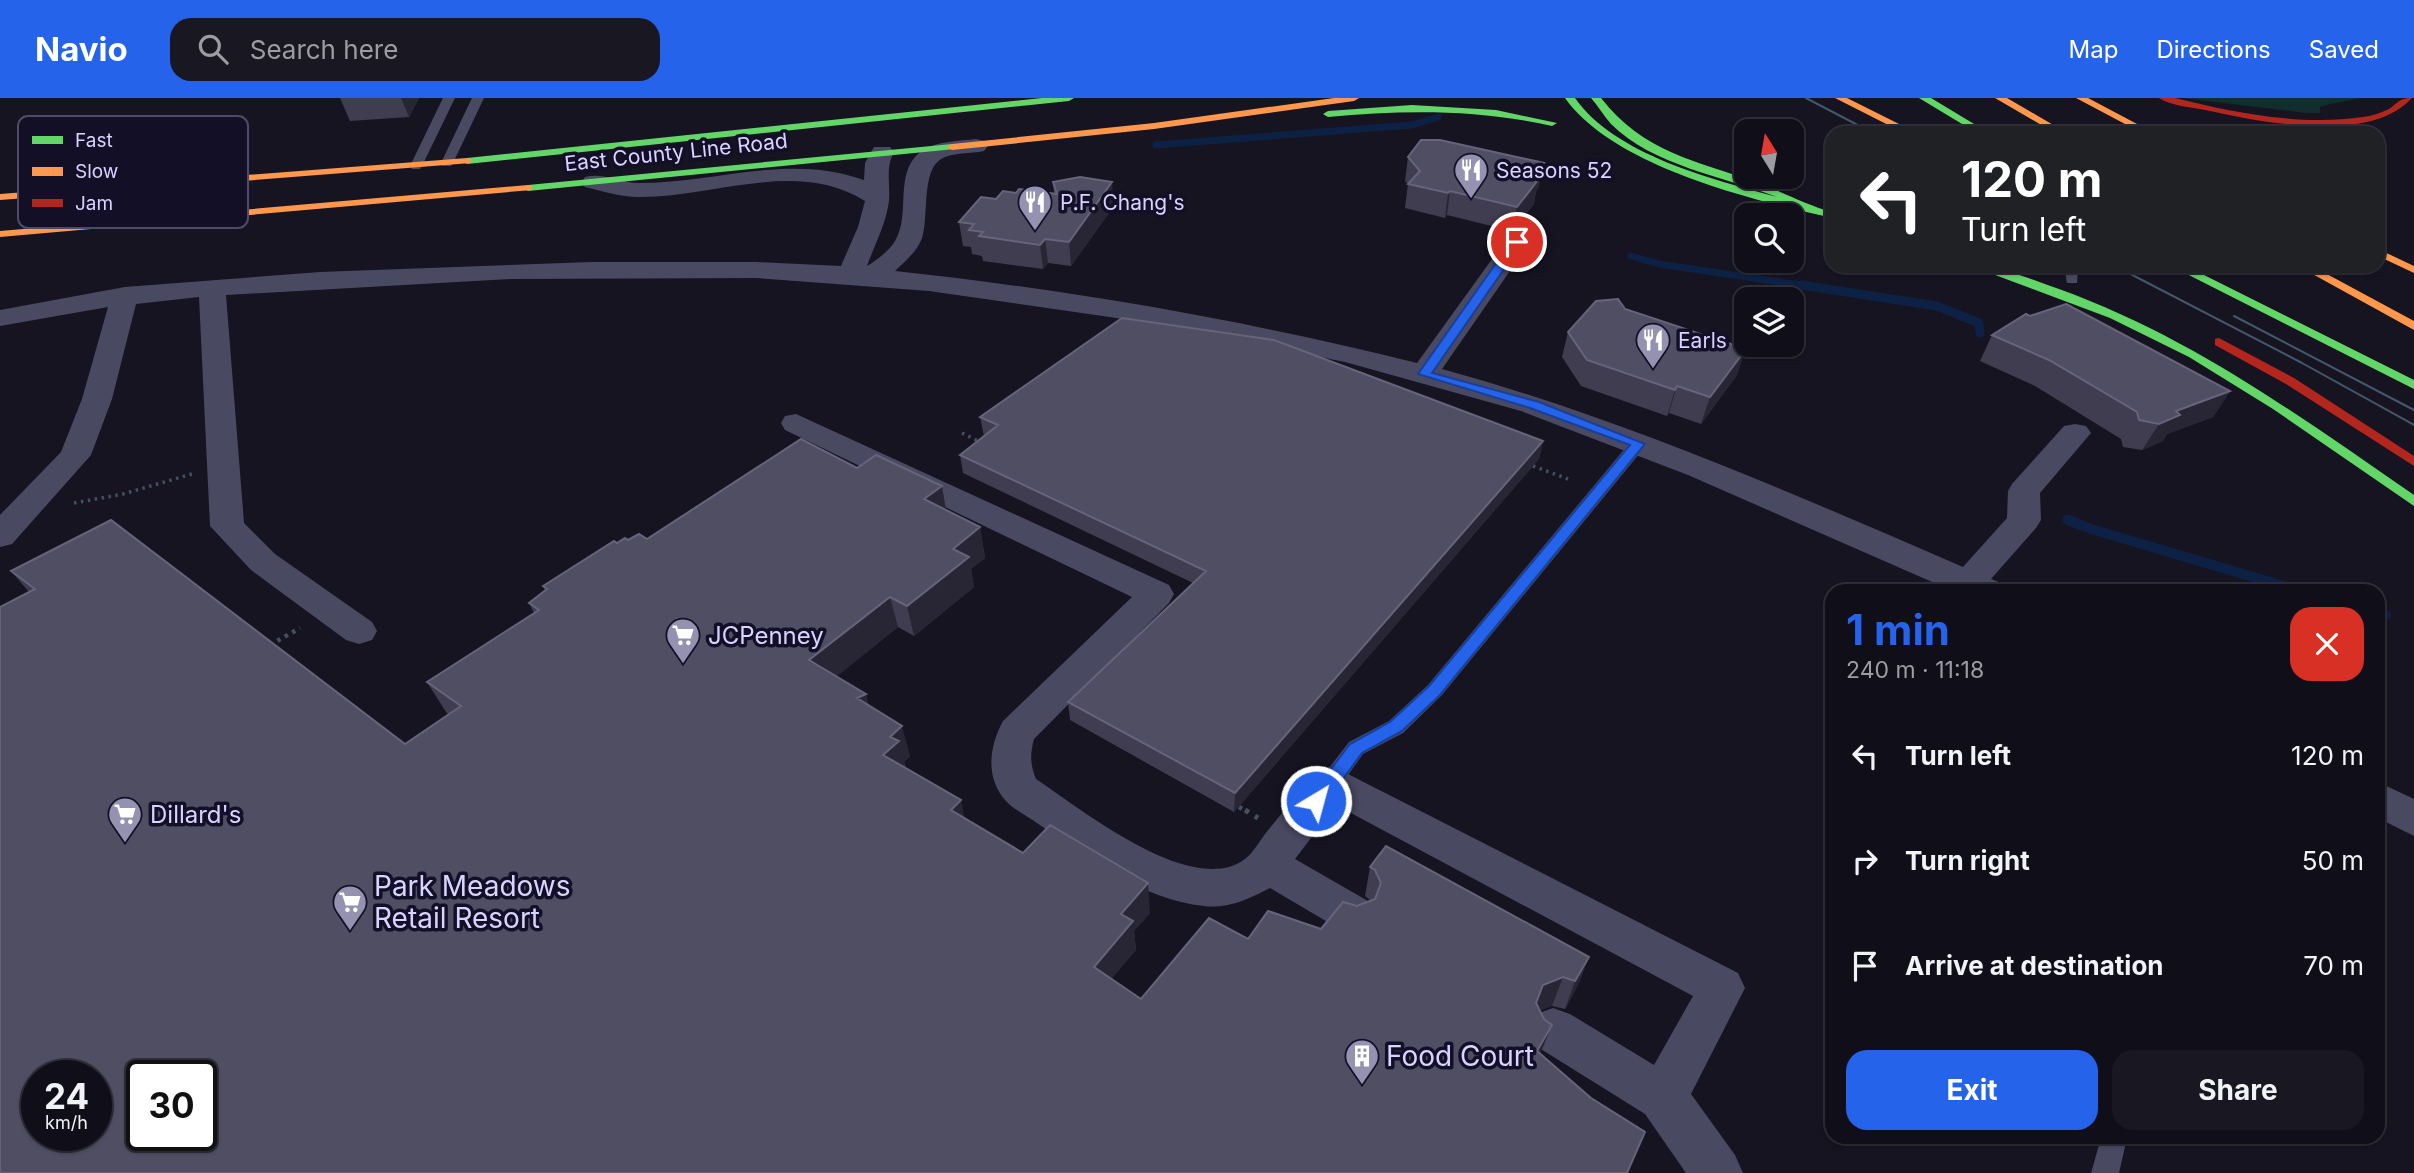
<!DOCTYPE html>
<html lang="en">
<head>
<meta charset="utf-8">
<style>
  body { margin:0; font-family:Inter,sans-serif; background:#191822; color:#f1f3f6; height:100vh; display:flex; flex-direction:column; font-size:26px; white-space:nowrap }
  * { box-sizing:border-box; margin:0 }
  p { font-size:23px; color:#9c9ca2 }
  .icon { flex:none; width:38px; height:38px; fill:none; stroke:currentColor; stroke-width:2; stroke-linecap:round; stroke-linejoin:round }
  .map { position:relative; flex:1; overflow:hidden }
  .panel { position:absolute; left:1825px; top:486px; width:560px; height:560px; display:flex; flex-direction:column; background:#100f19; border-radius:21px; box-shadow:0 2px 5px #0004,0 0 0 2px #302f38 }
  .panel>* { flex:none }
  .hud { position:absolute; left:1825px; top:28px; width:560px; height:147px; border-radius:21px; box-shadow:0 2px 5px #0004,0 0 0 2px #302f38; background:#202124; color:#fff; overflow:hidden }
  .needle { width:46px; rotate:349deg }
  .fabs { position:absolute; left:1734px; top:21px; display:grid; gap:14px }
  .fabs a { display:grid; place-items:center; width:70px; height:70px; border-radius:14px; background:#100f19; box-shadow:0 2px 5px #0004,0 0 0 2px #302f38; font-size:35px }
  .speed { position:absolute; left:21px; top:962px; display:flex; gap:14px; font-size:35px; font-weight:700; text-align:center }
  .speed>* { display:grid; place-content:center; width:91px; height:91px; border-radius:50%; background:#100f19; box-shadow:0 2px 5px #0004,0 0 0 2px #302f38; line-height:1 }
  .speed small { font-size:18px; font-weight:400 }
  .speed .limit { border:4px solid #111; border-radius:10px; background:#fff; color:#111 }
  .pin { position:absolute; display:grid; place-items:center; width:60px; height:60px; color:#fff; margin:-30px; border:4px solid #fff; border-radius:50%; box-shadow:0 2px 7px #0007 }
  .me { position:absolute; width:77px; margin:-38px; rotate:37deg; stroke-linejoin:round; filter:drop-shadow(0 0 5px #0008) }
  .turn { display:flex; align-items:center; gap:24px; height:147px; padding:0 21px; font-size:32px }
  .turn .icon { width:91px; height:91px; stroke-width:2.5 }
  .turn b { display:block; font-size:49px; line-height:60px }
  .round { display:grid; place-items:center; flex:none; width:74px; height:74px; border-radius:21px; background:#191822 }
  .head { display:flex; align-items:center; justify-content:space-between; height:119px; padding:0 21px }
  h1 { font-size:42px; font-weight:700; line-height:52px; color:#2563eb }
  .button { display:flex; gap:14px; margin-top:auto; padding:14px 21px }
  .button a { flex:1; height:80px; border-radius:21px; background:#2563eb; color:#fff; font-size:28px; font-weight:700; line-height:80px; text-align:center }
  .button a+a { background:#191822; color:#f1f3f6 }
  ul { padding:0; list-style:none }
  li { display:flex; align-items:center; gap:21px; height:105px; padding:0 21px }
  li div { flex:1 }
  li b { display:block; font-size:26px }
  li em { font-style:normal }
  header { display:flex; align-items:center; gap:42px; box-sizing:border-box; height:98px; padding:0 35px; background:#2563eb; color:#fff }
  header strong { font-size:33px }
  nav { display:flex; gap:38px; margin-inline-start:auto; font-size:24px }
  .search { width:490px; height:63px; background:#191822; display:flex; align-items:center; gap:18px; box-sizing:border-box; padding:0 24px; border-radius:21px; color:#9c9ca2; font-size:26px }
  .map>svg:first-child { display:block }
  .green { fill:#132c2d }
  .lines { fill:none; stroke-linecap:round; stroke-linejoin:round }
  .stream-far2 { stroke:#0d2144; stroke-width:7 }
  .stream-far1 { stroke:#0d2144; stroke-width:9 }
  .stream { stroke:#0d2144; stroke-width:10 }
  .path-far2 { stroke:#44505f; stroke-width:3.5; stroke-dasharray:2.5 4.5; stroke-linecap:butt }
  .path-far1 { stroke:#44505f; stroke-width:4.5; stroke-dasharray:3.5 5; stroke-linecap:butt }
  .path { stroke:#44505f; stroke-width:5; stroke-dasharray:4.5 7; stroke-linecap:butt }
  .lane { fill:#4a4962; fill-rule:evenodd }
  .street { fill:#4a4962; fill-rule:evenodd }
  .fast { fill:#63d668; fill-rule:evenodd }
  .slow { fill:#ff974d; fill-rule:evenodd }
  .jam { fill:#b3261e; fill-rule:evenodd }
  .tram { stroke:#43596b; stroke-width:2 }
  .wall { fill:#403d50 }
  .shaded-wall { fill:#282635 }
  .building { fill:#504e63; stroke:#66637b; stroke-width:2; fill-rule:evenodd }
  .route { fill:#2563eb; stroke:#184099; stroke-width:2 }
  .labels { text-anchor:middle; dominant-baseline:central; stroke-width:7; stroke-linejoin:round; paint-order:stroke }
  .far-street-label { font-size:21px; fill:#d9d4ff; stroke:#130f26 }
  .far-poi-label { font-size:21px; fill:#d9d4ff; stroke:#130f26; text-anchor:start }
  .poi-label { font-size:24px; fill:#d9d4ff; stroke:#130f26; text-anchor:start }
  .near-poi-label { font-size:28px; fill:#d9d4ff; stroke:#130f26; text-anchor:start }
  .key { fill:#130f26; stroke:#4e4a67; stroke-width:2 }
  .key-label { font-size:19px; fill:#d9d4ff }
</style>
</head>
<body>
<header>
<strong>Navio</strong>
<div class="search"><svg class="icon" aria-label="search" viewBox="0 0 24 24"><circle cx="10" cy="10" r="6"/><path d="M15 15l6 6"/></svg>Search here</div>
<nav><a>Map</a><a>Directions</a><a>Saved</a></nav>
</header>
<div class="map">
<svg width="2414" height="1075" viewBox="0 0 2414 1075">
  <rect width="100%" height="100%" fill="#161421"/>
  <path class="green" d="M2182,0H2361L2326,7L2320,9V15H2306Z"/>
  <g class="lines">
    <path class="stream-far2" d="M1156,47L1412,27L1438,19
      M1631,158L1659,166L1813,189"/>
    <path class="stream-far1" d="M1801,187L1937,208L1979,225L1980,235
      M2067,421L2072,423"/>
    <path class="stream" d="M2068,422L2091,431L2304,494
      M2378,515L2386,517"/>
    <path class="path-far2" d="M962,335L978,343
      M1533,368L1568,381
      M74,405L123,396L192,376"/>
    <path class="path-far1" d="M270,547L300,530
      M1239,709L1248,714"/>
    <path class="path" d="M1245,712L1258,720"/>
    <path class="lane" d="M443,0H455L422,68L420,71H412L410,68Z
      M472,0H484L453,65L451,68H443L441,65Z
      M2064,168H2078L2077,185H2067Z
      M1638,341L1646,346L1644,350L1442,597L1403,635L1363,656L1338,691L1330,693L1322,691L1319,685L1322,679L1349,644L1389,623L1428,587L1632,342Z
      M2101,1040H2127L2119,1075H2091Z"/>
    <path class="street" d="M976,41L984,43L988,48L984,53C971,56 953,54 941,61C921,73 929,119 922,140C917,154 905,163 895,173C1071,192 1245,222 1417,265L1508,139L1517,136L1526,139L1530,144L1442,271C1621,320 1792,395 1963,469L2007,420L2008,393L2012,386L2064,328L2075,326L2086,328L2091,335L2040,395L2041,422L2036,430L1991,481L2001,485L2005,494H1955L1688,377L1521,313L1345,264L1158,226L929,193L756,180L510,181L226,197L244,425L275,456L372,524L377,533L372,542L359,546L346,542L251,472L210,428L199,199L136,206L112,301L91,357L12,446L0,449V417L61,354L82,301L108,209L0,228V212L125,189L320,174L592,164H756L841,168L858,129L865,103C796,60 713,100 638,99C621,99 602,93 585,89L582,84L585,79C603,74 621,85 639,85C716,85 788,55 864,82L865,65L874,49H890L894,54C884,72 892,90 888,109C884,130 874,148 867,168C876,163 890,152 895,143C912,116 892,73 923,52C938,43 959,43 976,41Z
      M796,316L1169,487L1174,496L1169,505L1034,641C1030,655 1030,667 1036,681C1080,710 1192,801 1245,761C1253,755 1259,744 1265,736C1282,715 1299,695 1316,674L1330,669L1344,674L1738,875L1745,890L1691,996L1735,1057L1743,1075H1686L1645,1016L1536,948L1529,932L1536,916L1553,910L1570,916L1654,967L1693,898L1336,707L1295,761L1368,803L1374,816L1368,829L1352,835L1336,829L1270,790C1249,801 1228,811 1204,808C1143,802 1086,759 1037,725C1028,718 1014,712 1006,703C985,680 989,649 1003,623L1132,499L785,332L781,325L785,318Z
      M2378,684L2414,701V738L2378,720Z"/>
    <path class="fast" d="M1042,0H1074L1069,3L467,66L462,63L467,60Z
      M1565,0H1575C1615,57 1712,81 1777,99C1723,78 1653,68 1611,26C1604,18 1598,8 1591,0H1601C1644,55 1695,62 1758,85C1783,94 1806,107 1832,114V120C1753,102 1614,69 1565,0Z
      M1919,0H1931L1989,35H1977Z
      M1412,7L1496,12L1557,25L1552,28C1477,11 1404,12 1328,19L1323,16L1328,13Z
      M952,46L957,49L955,51L528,93L523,90L528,87Z
      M1971,168C2001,168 2030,181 2059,191C2192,239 2299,318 2414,397V408L2273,311L2189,259L2110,220Z
      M2171,168H2186L2414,282V291Z"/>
    <path class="slow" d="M1334,0H1359L1354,3L1154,31L952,52L947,49L952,46L1154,25Z
      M1835,0H1847L1917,35H1904Z
      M1995,0H2007L2067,35H2055Z
      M2076,0H2088L2154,35H2142Z
      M467,60L471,61V65L0,102V96Z
      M528,87L532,88V92L0,139V133Z
      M2378,151L2414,168V175L2378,158Z
      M2298,168H2312L2414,223V232Z"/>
    <path class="jam" d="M2159,0H2175C2235,15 2301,28 2363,19C2371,18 2381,15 2389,11C2398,5 2399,0 2412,0C2369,47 2261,24 2205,12C2191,9 2171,8 2159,0Z
      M2219,240L2294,280L2414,358V368L2286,286L2215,247V241Z"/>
    <path class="tram" d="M1806,0L1873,35
      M2115,168L2302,265L2414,327
      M2234,218L2414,312"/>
  </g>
  <path class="wall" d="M340,0H419L409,19L350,23Z
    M1408,59L1539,89L1536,93L1534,106L1512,133L1447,117L1445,120L1405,110L1408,86L1405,83Z
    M1053,84L1114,108L1071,168L1048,165L1043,171L983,163L982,158L972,156L971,149L963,148L959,124L996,101L1054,96Z
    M1625,211L1737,277L1701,326L1669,315L1667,318L1581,288L1562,259L1568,234Z
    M1992,237L2230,293L2213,319L2167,336L2163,343L2142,352L2123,349L2121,341L2035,288L1980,263Z
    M980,319L1543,343L1539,361L1234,714L1070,622L1068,604L1193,485L963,375L960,357L984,338Z
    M857,370L980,429L985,460L971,471L974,489L914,538L898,529L837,578L869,607L910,658L904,664L906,670L965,720L1023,755L1150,815L1134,833L1136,852L1111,881L1141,901L1248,841L1321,831L1357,808L1371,803L1365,798L1370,769L1589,859L1578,887L1565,911L1552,908L0,1075L29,494L11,473L405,646L449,617L446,614L427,584L534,515L529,505L545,492L543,488L617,445L628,442L647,441Z"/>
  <path class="shaded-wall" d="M401,0H419L409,19Z
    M1544,65L1539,89L1536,93L1534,106L1512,133L1517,109L1531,81Z
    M1112,84L1114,108L1071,168L1069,144Z
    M1450,93L1447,117L1445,120L1448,95Z
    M1045,141L1048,165L1043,171L1040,147Z
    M1746,251L1737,277L1701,326L1710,299Z
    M1677,288L1669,315L1667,318L1675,292Z
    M2230,293L2213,319L2167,336L2163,343L2142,352L2159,326L2176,313Z
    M1543,343L1539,361L1234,714L1235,695Z
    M942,388L947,418L924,401Z
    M980,429L985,460L971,471L974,489L914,538L907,508L953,451Z
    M890,499L898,529L819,593L809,562Z
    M866,596L874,626L857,600Z
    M902,628L910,658L904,664L906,674L883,657L890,639Z
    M961,702L967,732L951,712Z
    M1148,785L1150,815L1134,833L1136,852L1097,898L1094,869L1121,816Z
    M1589,859L1578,887L1565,911L1575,883Z
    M1563,879L1552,908L1534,915L1543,887Z
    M1552,927L1541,954L1527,981L1537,953Z"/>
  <path class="building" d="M1421,42H1440L1544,65L1531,81L1538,82L1517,109L1450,93L1448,95L1408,86L1420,73L1408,59Z
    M1080,79L1112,84L1069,144L1045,141L1040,147L979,138L983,134L969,132L974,126L959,124L981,99L996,101L1003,93L1016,95L1019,91L1057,96L1053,84Z
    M1618,201L1625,211L1746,251L1710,299L1677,288L1675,292L1587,262L1568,234L1596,203Z
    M2066,206L2230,293L2176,313L2180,317L2159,326L2139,322L2137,314L2049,262L1992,237L2026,216L2030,218Z
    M1122,220L1274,242L1543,343L1235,695L1068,604L1206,473L960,357L998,327L980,319Z
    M801,341L857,370L876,357L942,388L924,401L980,429L953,451L969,459L907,508L890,499L809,562L866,596L857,600L902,628L890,639L899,643L883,657L961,702L951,712L1023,755L1050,727L1148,785L1121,816L1133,823L1094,869L1141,901L1209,820L1248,841L1268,813L1321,831L1343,804L1357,808L1375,801L1381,785L1375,772L1370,769L1386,748L1589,859L1575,883L1563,879L1543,887L1536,905L1544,921L1552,927L1537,953L1591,1000L1645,1034L1627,1075H0V509L35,491L11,473L111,422L405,646L461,608L427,584L539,512L529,505L547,491L543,488L614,443L617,445L625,440L628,442L639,436L647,441ZM37,978H96V1038H37ZM142,978H201V1038H142Z"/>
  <path class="route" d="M1513,141L1523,144L1432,275L1539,304L1645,346L1440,597L1402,633L1362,655L1323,708H1310L1307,703L1310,698L1350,646L1390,624L1429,588L1630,347L1530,310L1418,276Z"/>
  <defs>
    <g id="restaurant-pin" transform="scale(1.75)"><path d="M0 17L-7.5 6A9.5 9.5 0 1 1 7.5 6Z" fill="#9591b1" stroke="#130f26"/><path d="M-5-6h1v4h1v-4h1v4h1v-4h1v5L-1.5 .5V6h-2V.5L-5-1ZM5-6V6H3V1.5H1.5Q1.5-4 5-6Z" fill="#fff"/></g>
    <g id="supermarket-pin" transform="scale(1.75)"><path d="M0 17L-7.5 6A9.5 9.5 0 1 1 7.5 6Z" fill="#9591b1" stroke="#130f26"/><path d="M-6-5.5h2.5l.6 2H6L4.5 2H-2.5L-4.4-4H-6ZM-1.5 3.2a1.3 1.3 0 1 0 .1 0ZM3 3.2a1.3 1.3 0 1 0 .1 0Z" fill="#fff"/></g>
    <g id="building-pin" transform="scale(1.75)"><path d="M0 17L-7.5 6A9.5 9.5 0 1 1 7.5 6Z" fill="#9591b1" stroke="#130f26"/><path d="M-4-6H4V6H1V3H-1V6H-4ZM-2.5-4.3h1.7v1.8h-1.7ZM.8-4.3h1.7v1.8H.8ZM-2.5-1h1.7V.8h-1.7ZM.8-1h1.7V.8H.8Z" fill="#fff"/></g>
  </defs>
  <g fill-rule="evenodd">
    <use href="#restaurant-pin" x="1471" y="72"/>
    <use href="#restaurant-pin" x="1035" y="104"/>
    <use href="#restaurant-pin" x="1653" y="242"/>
    <use href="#supermarket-pin" x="683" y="537"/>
    <use href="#supermarket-pin" x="125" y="716"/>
    <use href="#supermarket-pin" x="350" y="804"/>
    <use href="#building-pin" x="1362" y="958"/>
  </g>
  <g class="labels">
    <g class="far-street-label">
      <text transform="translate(676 54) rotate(-6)">East County Line Road</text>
    </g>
    <g class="far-poi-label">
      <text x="1496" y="72">Seasons 52</text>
      <text x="1060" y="104">P.F. Chang's</text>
      <text x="1678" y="242">Earls</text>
    </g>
    <g class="poi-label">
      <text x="708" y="537">JCPenney</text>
      <text x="150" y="716">Dillard's</text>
    </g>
    <g class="near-poi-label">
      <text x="374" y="788">Park Meadows<tspan x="374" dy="32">Retail Resort</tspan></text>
      <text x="1386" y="958">Food Court</text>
    </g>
  </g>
  <rect x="18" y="18" width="230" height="112" rx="10" class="key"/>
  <rect x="32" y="38" width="31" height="8" fill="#63d668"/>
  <rect x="32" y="69" width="31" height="9" fill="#ff974d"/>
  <rect x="32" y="101" width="31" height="8" fill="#b3261e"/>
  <g class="key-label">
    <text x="75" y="49">Fast</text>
    <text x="75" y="80">Slow</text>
    <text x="75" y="112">Jam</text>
  </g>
</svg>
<div class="fabs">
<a><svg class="needle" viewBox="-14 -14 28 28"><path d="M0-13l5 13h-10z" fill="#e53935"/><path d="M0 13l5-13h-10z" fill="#9c9ca2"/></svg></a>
<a><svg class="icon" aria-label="search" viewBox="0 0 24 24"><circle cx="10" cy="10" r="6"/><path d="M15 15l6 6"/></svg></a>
<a><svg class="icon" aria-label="layers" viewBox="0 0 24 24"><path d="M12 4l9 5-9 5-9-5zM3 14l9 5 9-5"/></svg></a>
</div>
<div class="speed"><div>24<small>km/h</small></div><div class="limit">30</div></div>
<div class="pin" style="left:1517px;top:144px;background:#d93025"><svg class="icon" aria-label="arrive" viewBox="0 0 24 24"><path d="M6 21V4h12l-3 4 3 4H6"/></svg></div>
<svg class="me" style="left:1316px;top:703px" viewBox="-20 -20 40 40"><circle r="17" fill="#2563eb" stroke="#fff" stroke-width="3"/><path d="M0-11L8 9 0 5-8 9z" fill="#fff"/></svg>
<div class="hud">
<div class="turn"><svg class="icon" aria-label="left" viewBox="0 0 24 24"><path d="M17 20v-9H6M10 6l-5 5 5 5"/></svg><div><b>120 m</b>Turn left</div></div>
</div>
<section class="panel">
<div class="head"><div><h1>1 min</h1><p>240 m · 11:18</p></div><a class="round" style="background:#d93025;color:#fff"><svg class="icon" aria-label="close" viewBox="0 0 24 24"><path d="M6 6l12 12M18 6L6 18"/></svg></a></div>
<ul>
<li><svg class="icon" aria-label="left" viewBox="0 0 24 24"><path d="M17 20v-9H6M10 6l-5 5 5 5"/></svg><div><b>Turn left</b></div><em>120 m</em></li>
<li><svg class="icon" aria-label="right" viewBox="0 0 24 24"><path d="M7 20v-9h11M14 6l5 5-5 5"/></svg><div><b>Turn right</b></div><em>50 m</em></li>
<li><svg class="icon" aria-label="arrive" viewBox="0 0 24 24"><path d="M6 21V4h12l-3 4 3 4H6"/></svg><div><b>Arrive at destination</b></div><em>70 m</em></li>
</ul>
<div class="button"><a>Exit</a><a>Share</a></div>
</section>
</div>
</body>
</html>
